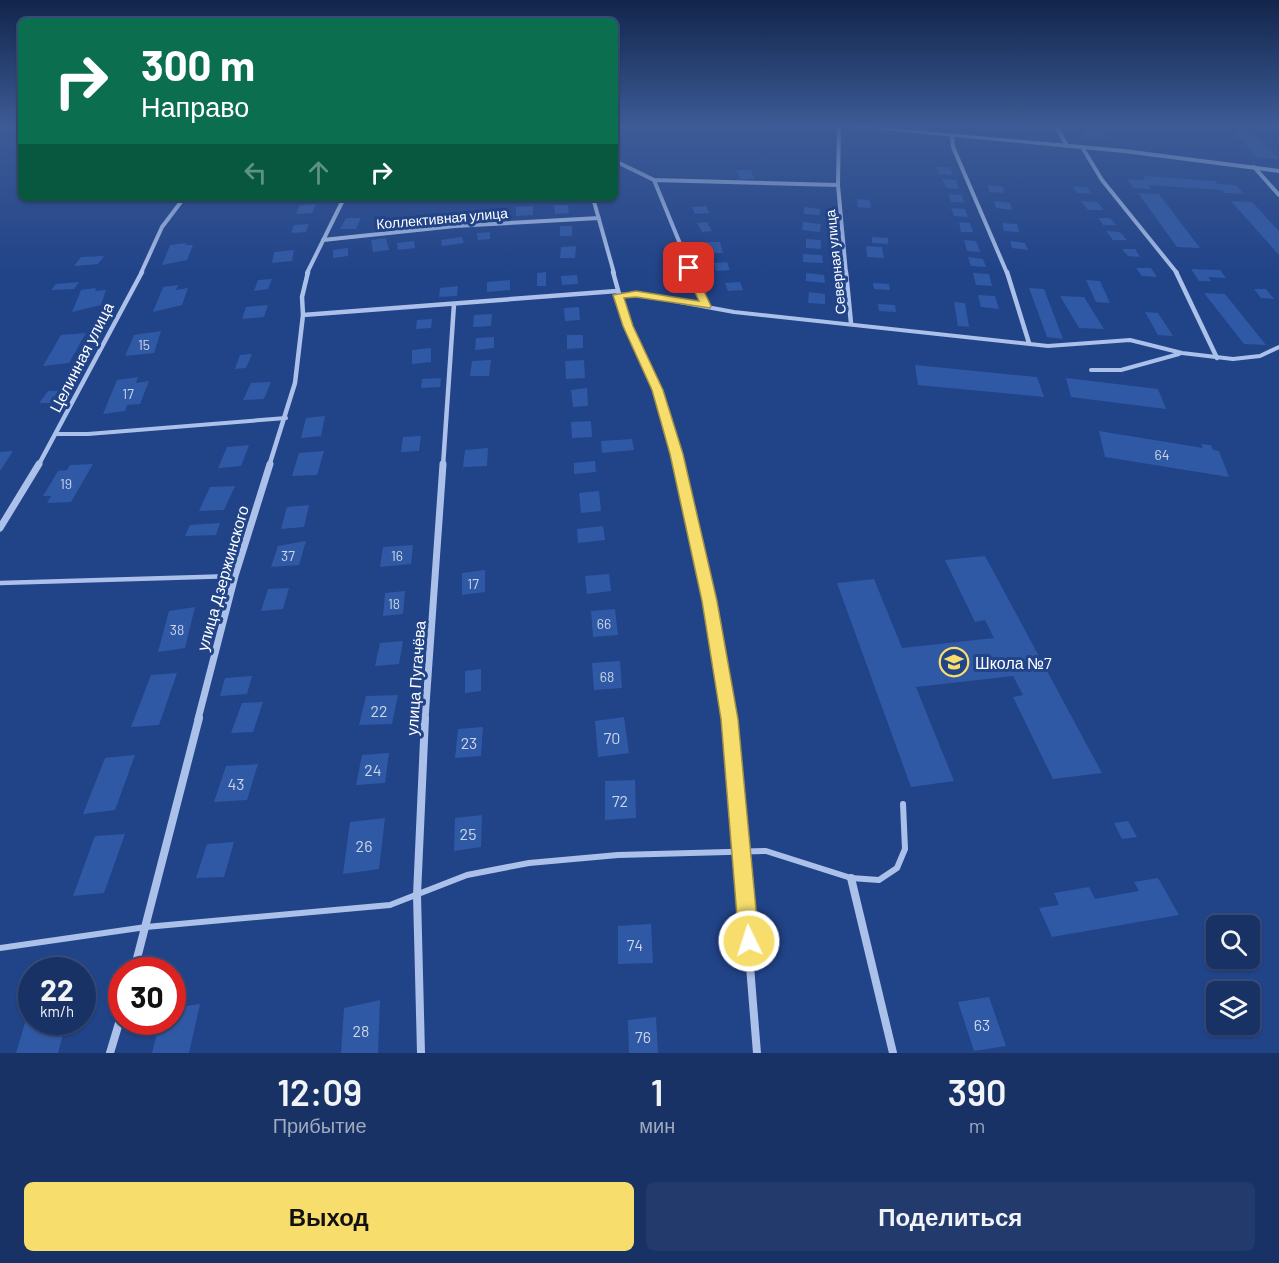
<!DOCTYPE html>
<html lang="ru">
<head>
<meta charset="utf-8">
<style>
  body { margin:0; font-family:Barlow,sans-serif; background:#223a6c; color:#f1f3f6; height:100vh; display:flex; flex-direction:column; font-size:22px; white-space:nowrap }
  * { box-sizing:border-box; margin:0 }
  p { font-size:20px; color:#9faabf }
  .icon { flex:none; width:33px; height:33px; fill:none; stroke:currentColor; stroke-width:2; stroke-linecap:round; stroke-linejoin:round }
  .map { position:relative; height:1053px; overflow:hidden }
  .details { display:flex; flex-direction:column; background:#193266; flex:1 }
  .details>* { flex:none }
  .hud { position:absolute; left:18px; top:18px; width:600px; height:183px; border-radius:9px; box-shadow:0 2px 4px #0004,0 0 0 2px #374d7a; background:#0b6e4f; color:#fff; overflow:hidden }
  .fabs { position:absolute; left:1206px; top:915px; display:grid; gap:12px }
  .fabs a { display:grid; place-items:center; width:54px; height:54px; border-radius:9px; background:#193266; box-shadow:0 2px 4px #0004,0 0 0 2px #374d7a; font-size:30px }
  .speed { position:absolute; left:18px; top:957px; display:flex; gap:12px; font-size:30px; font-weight:700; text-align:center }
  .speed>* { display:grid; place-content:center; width:78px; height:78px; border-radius:50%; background:#193266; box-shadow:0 2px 4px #0004,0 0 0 2px #374d7a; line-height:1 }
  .speed small { font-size:15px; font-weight:400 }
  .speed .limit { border:9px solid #d22; background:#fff; color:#111 }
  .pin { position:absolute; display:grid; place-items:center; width:51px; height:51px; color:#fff; margin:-26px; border-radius:12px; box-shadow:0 3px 9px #0006 }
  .me { position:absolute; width:66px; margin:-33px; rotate:356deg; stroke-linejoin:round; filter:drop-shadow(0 0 4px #0008) }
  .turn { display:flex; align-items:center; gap:21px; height:126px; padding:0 24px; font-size:27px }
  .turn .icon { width:78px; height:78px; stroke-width:2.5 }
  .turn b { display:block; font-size:42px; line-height:51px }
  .lanes { display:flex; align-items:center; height:57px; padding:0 24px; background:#0003; justify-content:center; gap:30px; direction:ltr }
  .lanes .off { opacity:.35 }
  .eta { display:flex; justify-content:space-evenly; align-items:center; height:102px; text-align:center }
  .eta b { font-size:36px; font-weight:600; line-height:42px }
  .action { display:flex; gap:12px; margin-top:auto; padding:12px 24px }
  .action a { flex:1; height:69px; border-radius:9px; background:#f7dd6c; color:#111; font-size:24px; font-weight:600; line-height:69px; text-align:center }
  .action a+a { background:#223a6c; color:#f1f3f6 }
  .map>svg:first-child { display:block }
  .building { fill:#3059a5 }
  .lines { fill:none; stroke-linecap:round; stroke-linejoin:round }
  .service-far2 { stroke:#abc1ea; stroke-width:4 }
  .service-far1 { stroke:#abc1ea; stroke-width:4.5 }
  .service { stroke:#abc1ea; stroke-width:6 }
  .minor-far3 { stroke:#abc1ea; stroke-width:4 }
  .minor-far2 { stroke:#abc1ea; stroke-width:4.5 }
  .minor-far1 { stroke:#abc1ea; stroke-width:7 }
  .minor { stroke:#abc1ea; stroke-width:8 }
  .tertiary { fill:#abc1ea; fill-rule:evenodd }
  .route { fill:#f7dd6c; stroke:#a19046; stroke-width:1.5 }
  .labels { text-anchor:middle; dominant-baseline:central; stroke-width:6; stroke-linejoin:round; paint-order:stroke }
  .far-street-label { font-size:14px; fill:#fff; stroke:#214388 }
  .number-label { font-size:14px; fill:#cbd6e8 }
  .street-label { font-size:16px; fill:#fff; stroke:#214388 }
  .poi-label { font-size:16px; fill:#fff; stroke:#214388; text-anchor:start }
  .near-number-label { font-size:16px; fill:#cbd6e8 }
</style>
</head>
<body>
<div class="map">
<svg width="1279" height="1053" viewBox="0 0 1279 1053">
  <rect width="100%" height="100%" fill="#214388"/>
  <path class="building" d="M1079,126H1098L1107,140L1087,139Z
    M1227,126H1247L1279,159L1258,158Z
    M936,167H950L953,175L939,174Z
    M736,170H751L754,179H740Z
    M1143,176L1215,181L1218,184L1236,185L1244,194L1225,193L1222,190L1149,185L1151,189L1133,188L1127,179L1145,180Z
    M942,179L956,180L959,189L946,188Z
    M988,185L1003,187L1004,193L989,192Z
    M1072,186L1087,187L1092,194L1077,193Z
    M1138,193L1159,194L1200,248L1177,247Z
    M949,194L962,195L964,203L951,202Z
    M857,199L870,200L871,208L858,207Z
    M994,201L1010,203L1012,210L996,208Z
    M1081,201L1097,202L1104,210H1088Z
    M1231,201L1252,202L1279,231V255Z
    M316,204L312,213L296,214L300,205Z
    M554,205H568L569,213L555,214Z
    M533,206V215L516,216V207Z
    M706,206L709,213L695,214L692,207Z
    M804,207L820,209V215L804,214Z
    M951,208L965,209L968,217L954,216Z
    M451,212V220L439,221V213Z
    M416,216L415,224L402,225L403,217Z
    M346,218H361L356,229H340Z
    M1098,218H1110L1116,225H1103Z
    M707,222L712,231L702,232L697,223Z
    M803,222L821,224L820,232L802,230Z
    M959,222L970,223L973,232H961Z
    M1002,223L1017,224L1019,232L1004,231Z
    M309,224L306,232L291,233L294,225Z
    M560,226H572V236H560Z
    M1106,231L1120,232L1127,240H1113Z
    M490,232V239L478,240L477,233Z
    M462,237L464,243L442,246L441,240Z
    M872,237L888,238V244L872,243Z
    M386,238L389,250L373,252L371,240Z
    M806,239L821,240V249L806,248Z
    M964,240L976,241L980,252L967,251Z
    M414,241L415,248L398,250L397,243Z
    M1010,241L1025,243L1028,250L1012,248Z
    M705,242H720L723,253H707Z
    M186,243L185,245H193L187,260L162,265L170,245Z
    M576,246L575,258H560L561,247Z
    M866,246L882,247L884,258L867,257Z
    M348,248V256L333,258V250Z
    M1122,249H1135L1140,257L1128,256Z
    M294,250L292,261L272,263L274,252Z
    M803,254L822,255L823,263L803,262Z
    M104,256L98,264L74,266L81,257Z
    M968,257L983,259L986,267L971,266Z
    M727,262L730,270L716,271L714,263Z
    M1136,268H1151L1157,277L1142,276Z
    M1191,269L1220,270L1226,278L1208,277L1211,281H1199Z
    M546,272V286H537V273Z
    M806,273L824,275L825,283L806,281Z
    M973,273L989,274L992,286L976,285Z
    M577,275L578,284L562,285L561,276Z
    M272,279L268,289L254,291L258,280Z
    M510,280V290L487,292V282Z
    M1086,280L1100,281L1110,303L1096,302Z
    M79,282L74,289L51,290L56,284Z
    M740,282L743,290L728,291L725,283Z
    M873,283L889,284L890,290L874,289Z
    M178,285L176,290L188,288L182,305L153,312L163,287Z
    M458,286L457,296L439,297L440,288Z
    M96,288L95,291L106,290L101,305L72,312L81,290Z
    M1029,288L1044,289L1063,339L1047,337Z
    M1254,289H1266L1274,299L1261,298Z
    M809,292L825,294V304L808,303Z
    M1204,293L1225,294L1266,345L1244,344Z
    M978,295L995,296L999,309L981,307Z
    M1060,296L1084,297L1104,329L1079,328Z
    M954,302L965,303L969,327L958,326Z
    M878,304L895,305L896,312L879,311Z
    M268,305L264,317L242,319L246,307Z
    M579,307L580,320L565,321L564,308Z
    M1145,312L1158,313L1173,336L1158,335Z
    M492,314L491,326L473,327L474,315Z
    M432,319L431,328L416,329L417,320Z
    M161,331L154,353L125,356L134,335Z
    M86,333L69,363L43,366L61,335Z
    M567,335H583V348L567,349Z
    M494,337V348L475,350L476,338Z
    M431,348V362L412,364V350Z
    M252,354L246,368L235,369L240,355Z
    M491,360L489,376H470L472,361Z
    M584,360L585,378L566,379L565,361Z
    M915,365L1037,377L1044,397L918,385Z
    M138,377L136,383L149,381L140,404L127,405L125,411L103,414L117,380Z
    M441,378L440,387L421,388L422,379Z
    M1066,378L1158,389L1166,409L1071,397Z
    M271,382L264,399L243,400L251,383Z
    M587,388L588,406L573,407L571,390Z
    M48,391H58L50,403H39Z
    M325,416L321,436L301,438L306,418Z
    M591,421L592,437L572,438L571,422Z
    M1099,431L1203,448L1201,444L1211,445L1213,450L1219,451L1229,477L1105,457Z
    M421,436L419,451L401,452L403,437Z
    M632,439L634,450L602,453L601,441Z
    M249,445L241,466L218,468L227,447Z
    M488,448L487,466L463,467L465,450Z
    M13,451L0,471V452Z
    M324,451L317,475L292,476L299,453Z
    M595,461L596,472L574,474V463Z
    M93,464L71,502L47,503L51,496H43L58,471L67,470L70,465Z
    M235,486L224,510L199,511L210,487Z
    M599,491L601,511L581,513L579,493Z
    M309,505L304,527L281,529L287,507Z
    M220,523L216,535L185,536L190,525Z
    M603,526L605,540L578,543L577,529Z
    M306,541L299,565L271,567L278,546Z
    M413,545L411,564L380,567L383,547Z
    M985,556L1102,773L1053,779L1013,697L1023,695L1013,676L916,687L954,781L911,787L837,583L874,579L902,648L994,638L985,620L975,622L945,560Z
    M485,570V592L462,595V573Z
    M609,574L611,591L587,594L585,576Z
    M289,588L283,609L261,611L268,589Z
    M405,591L403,614L383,616L385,593Z
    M195,607L185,648L158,652L169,611Z
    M615,609L618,635L593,637L591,611Z
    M403,641L399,664L375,666L380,643Z
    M620,661L622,688L594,690L592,663Z
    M481,669V691L465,693V671Z
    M177,673L159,725L131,727L151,675Z
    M252,676L247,694L220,696L225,678Z
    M398,695L392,724L359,725L366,696Z
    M263,702L253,732L231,733L242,703Z
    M624,717L629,753L598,757L595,721Z
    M483,727L481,756L455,758L458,729Z
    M389,753L385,783L356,785L362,755Z
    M135,755L115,810L83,814L105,758Z
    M258,764L247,800L214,802L226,766Z
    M635,780L636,818L605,820V781Z
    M482,815L481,847L454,851L455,818Z
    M385,818L379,869L343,874L350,822Z
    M1128,821L1137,837L1122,839L1114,823Z
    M125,834L104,893L73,896L95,836Z
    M234,842L224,877L196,878L207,844Z
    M1158,878L1179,915L1052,937L1039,908L1059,905L1054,893L1089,887L1095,899L1139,891L1134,882Z
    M651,924L653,963L618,964V926Z
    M989,997L1006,1046L974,1051L958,1002Z
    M380,1000L378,1053H341L344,1008Z
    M200,1004L189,1053H152L160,1022H172V1008Z
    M28,1013H32V1022H53L52,1026L66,1023L58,1053H16Z
    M656,1017L658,1053H629L628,1020Z"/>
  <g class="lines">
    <path class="service-far2" d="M618,295L636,294L734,312L1048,346L1130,340L1182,353L1233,359L1260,356L1279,347
      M1091,370H1121L1179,354
      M57,434H88L286,418"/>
    <path class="service-far1" d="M0,583L235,576"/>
    <path class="service" d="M0,948L146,927L390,905L467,875L529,863L618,855L766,851L851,878L879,880L897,868L905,849L903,804"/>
    <path class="minor-far3" d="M839,126L838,185L846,273
      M1056,126L1067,146
      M952,135L953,147L1007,273
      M1082,147L1102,180L1177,273
      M615,161L654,180L692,273
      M1254,167L1279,195
      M654,180L838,185
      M593,198L614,273
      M323,240L455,226L599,218
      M141,273L162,227L184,198
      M307,273L344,198"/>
    <path class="minor-far2" d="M613,272L628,326L657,390L679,466
      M692,272L706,306
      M846,272L851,323
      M1007,272L1029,343
      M1176,272L1217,358
      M303,315L617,291
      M38,466L142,272
      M269,466L295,383L303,315L302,297L308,272
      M443,466L454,304"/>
    <path class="minor-far1" d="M678,464L709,601L730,719
      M0,528L39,464
      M198,719L235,576L270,464
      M425,719L443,464"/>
    <path class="minor" d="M730,718L757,1053
      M851,878L893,1053
      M134,970L199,718
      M110,1053L122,1013
      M421,1053L417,895L425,718"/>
    <path class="tertiary" d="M840,126H866L1124,149L1279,169V173L1124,153Z"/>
  </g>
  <linearGradient id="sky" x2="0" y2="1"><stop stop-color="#12254b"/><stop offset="0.46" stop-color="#3d5b96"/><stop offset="1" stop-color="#3d5b96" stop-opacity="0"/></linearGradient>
  <rect width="1279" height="274" fill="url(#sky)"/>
  <path class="route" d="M689,265L693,268L711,306L710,308L636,297L624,298L633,326L663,390L683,454L717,601L738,719L759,941L756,948L749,951L742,948L739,941L721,719L702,601L670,454L652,390L623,326L613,295L636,291L699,301L684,268Z"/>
  <defs>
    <g id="school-ring" transform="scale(1.5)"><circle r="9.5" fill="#214388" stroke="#f7dd6c" stroke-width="1.5"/><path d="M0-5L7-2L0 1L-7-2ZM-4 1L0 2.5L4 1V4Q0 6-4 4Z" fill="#f7dd6c"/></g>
  </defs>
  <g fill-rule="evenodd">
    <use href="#school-ring" x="954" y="662"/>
  </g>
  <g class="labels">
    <g class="far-street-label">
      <text transform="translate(442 218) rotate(-5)">Коллективная улица</text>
      <text transform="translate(835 262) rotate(-96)">Северная улица</text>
    </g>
    <g class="number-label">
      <text x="144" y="344">15</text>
      <text x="128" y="393">17</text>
      <text x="1162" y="454">64</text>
      <text x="66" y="483">19</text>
      <text x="288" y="555">37</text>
      <text x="397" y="555">16</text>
      <text x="473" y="583">17</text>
      <text x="394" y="603">18</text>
      <text x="604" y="623">66</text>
      <text x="177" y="629">38</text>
      <text x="607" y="676">68</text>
    </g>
    <g class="street-label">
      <text transform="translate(81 357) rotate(-63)">Целинная улица</text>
      <text transform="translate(222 578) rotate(-74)">улица Дзержинского</text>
      <text transform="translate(415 678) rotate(-86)">улица Пугачёва</text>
    </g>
    <g class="poi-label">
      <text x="975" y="662">Школа №7</text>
    </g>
    <g class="near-number-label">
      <text x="379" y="710">22</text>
      <text x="612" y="737">70</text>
      <text x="469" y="742">23</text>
      <text x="373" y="769">24</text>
      <text x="236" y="783">43</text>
      <text x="620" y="800">72</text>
      <text x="468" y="833">25</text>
      <text x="364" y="845">26</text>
      <text x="635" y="944">74</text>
      <text x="982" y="1024">63</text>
      <text x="361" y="1030">28</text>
      <text x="643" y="1036">76</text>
    </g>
  </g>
</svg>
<div class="fabs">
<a><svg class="icon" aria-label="search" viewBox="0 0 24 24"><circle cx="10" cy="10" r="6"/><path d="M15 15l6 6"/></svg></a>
<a><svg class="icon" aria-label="layers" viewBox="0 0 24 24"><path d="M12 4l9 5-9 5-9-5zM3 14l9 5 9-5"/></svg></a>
</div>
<div class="speed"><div>22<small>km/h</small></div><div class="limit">30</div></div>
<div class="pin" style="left:689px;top:268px;background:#d93025"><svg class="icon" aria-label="arrive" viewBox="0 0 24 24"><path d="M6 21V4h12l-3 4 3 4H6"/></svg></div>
<svg class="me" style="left:749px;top:941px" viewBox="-20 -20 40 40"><circle r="17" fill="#f7dd6c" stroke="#fff" stroke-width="3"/><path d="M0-11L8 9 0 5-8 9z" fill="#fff"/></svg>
<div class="hud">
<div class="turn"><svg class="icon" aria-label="right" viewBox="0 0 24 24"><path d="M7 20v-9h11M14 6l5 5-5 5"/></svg><div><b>300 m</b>Направо</div></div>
<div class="lanes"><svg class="icon off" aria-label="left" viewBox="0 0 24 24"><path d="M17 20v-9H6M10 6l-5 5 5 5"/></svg><svg class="icon off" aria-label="ahead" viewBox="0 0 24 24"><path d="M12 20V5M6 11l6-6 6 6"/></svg><svg class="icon" aria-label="right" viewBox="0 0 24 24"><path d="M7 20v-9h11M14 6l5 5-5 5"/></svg></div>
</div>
</div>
<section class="details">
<div class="eta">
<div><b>12:09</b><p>Прибытие</p></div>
<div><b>1</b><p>мин</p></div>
<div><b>390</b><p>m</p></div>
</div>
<div class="action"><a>Выход</a><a>Поделиться</a></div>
</section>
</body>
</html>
